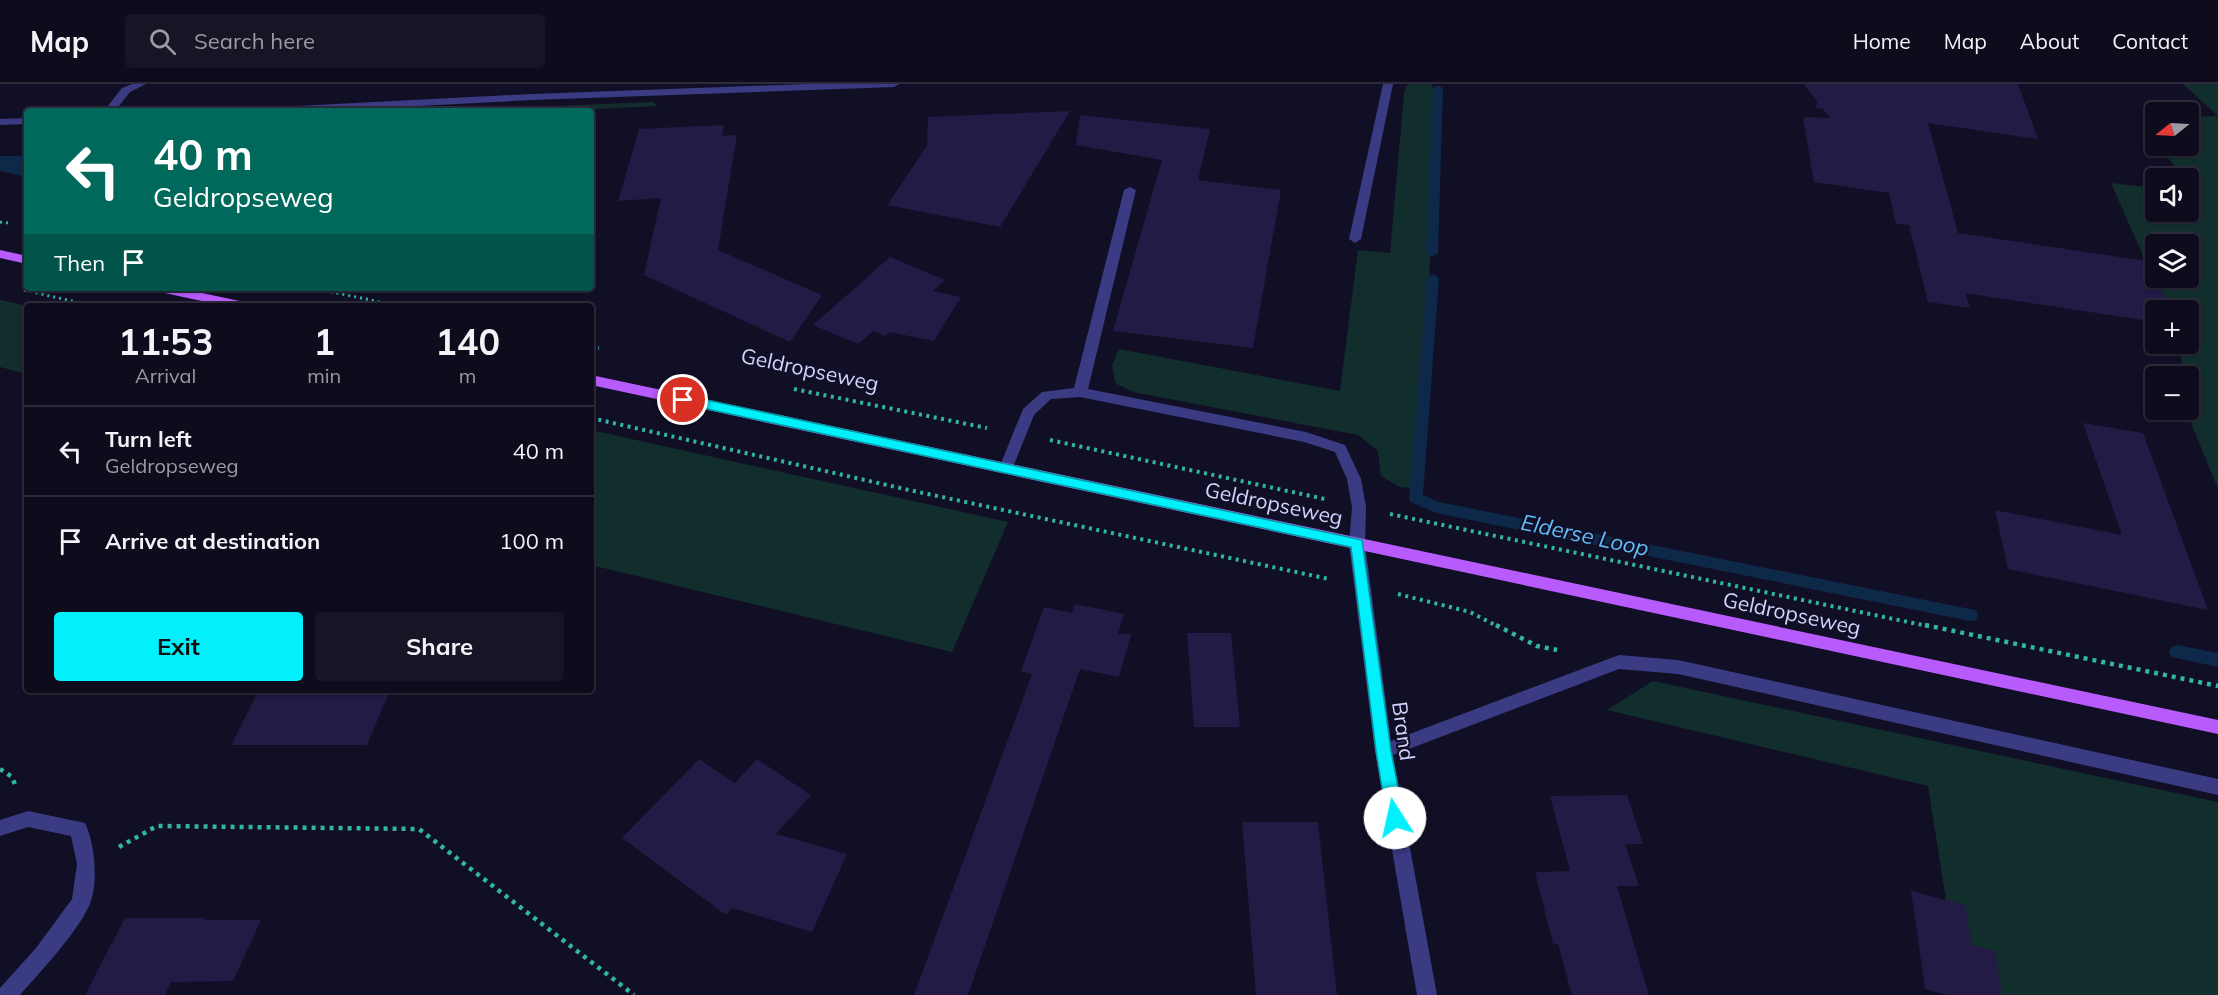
<!DOCTYPE html>
<html lang="en">
<head>
<meta charset="utf-8">
<style>
  body { margin:0; font-family:Mulish,sans-serif; background:#161425; color:#f1f3f6; height:100vh; display:flex; flex-direction:column; font-size:22px; white-space:nowrap }
  * { box-sizing:border-box; margin:0 }
  p { font-size:20px; color:#9a9ba3 }
  .icon { flex:none; width:33px; height:33px; fill:none; stroke:currentColor; stroke-width:2; stroke-linecap:round; stroke-linejoin:round }
  .map { position:relative; flex:1; overflow:hidden }
  .sheet { position:absolute; left:24px; top:219px; width:570px; height:390px; display:flex; flex-direction:column; background:#0d0b1c; border-radius:6px; box-shadow:0 2px 4px #0004,0 0 0 2px #2d2b3b }
  .sheet>* { flex:none }
  .guide { position:absolute; left:24px; top:24px; width:570px; height:183px; border-radius:6px; box-shadow:0 2px 4px #0004,0 0 0 2px #2d2b3b; background:#00695c; color:#fff; overflow:hidden }
  .needle { width:39px; rotate:252deg }
  .controls { position:absolute; left:2145px; top:18px; display:grid; gap:12px }
  .controls a { display:grid; place-items:center; width:54px; height:54px; border-radius:6px; background:#0d0b1c; box-shadow:0 2px 4px #0004,0 0 0 2px #2d2b3b; font-size:30px }
  .pin { position:absolute; display:grid; place-items:center; width:51px; height:51px; color:#fff; margin:-26px; border:3px solid #fff; border-radius:50%; box-shadow:0 2px 6px #0007 }
  .me { position:absolute; width:66px; margin:-33px; rotate:350deg; stroke-linejoin:round; filter:drop-shadow(0 0 4px #0008) }
  .turn { display:flex; align-items:center; gap:21px; height:126px; padding:0 30px; font-size:27px }
  .turn .icon { width:78px; height:78px; stroke-width:2.5 }
  .turn b { display:block; font-size:42px; line-height:51px }
  .then { display:flex; align-items:center; height:57px; padding:0 30px; background:#0003; gap:12px; font-size:22px }
  .eta { display:flex; justify-content:space-evenly; align-items:center; height:102px; text-align:center }
  .eta b { font-size:36px; font-weight:700; line-height:42px }
  .cta { display:flex; gap:12px; margin-top:auto; padding:12px 30px }
  .cta a { flex:1; height:69px; border-radius:6px; background:#02f0fb; color:#111; font-size:24px; font-weight:700; line-height:69px; text-align:center }
  .cta a+a { background:#161425; color:#f1f3f6 }
  ul { padding:0; list-style:none }
  li { display:flex; align-items:center; gap:18px; height:90px; padding:0 30px; border-top:2px solid #2d2b3b }
  li div { flex:1 }
  li b { display:block; font-size:22px }
  li em { font-style:normal }
  header { display:flex; align-items:center; gap:36px; box-sizing:border-box; height:84px; padding:0 30px; background:#0d0b1c; border-bottom:2px solid #2d2b3b }
  header strong { font-size:28px }
  nav { display:flex; gap:33px; margin-inline-start:auto; font-size:21px }
  .search { width:420px; height:54px; background:#161425; display:flex; align-items:center; gap:15px; box-sizing:border-box; padding:0 21px; border-radius:6px; color:#9a9ba3; font-size:22px }
  .map>svg:first-child { display:block }
  .green { fill:#122e2c; fill-rule:evenodd }
  .water { fill:#0e2849 }
  .lines { fill:none; stroke-linecap:round; stroke-linejoin:round }
  .stream { fill:#0e2849; fill-rule:evenodd }
  .building { fill:#211b45 }
  .path-far2 { stroke:#30b5a6; stroke-width:3; stroke-dasharray:2 4; stroke-linecap:butt }
  .path-far1 { stroke:#30b5a6; stroke-width:4; stroke-dasharray:3 4.5; stroke-linecap:butt }
  .path { stroke:#30b5a6; stroke-width:4.5; stroke-dasharray:4 5; stroke-linecap:butt }
  .minor { fill:#3a3b83; fill-rule:evenodd }
  .major { fill:#b85bfd; fill-rule:evenodd }
  .route { fill:#02f0fb; stroke:#019ca3; stroke-width:1.5 }
  .labels { text-anchor:middle; dominant-baseline:central; stroke-width:4.5; stroke-linejoin:round; paint-order:stroke }
  .street-label { font-size:21px; fill:#d5d3ff; stroke:#110f25 }
  .water-label { font-size:22px; font-style:italic; fill:#62befd; stroke:#110f25 }
</style>
</head>
<body>
<header>
<strong>Map</strong>
<div class="search"><svg class="icon" aria-label="search" viewBox="0 0 24 24"><circle cx="10" cy="10" r="6"/><path d="M15 15l6 6"/></svg>Search here</div>
<nav><a>Home</a><a>Map</a><a>About</a><a>Contact</a></nav>
</header>
<div class="map">
<svg width="2218" height="911" viewBox="0 0 2218 911">
  <rect width="100%" height="100%" fill="#110f25"/>
  <path class="green" d="M1410,0H1432L1434,13L1429,209L1420,365L1421,405L1400,403L1381,392L1378,367L1358,351L1133,308L1115,299L1112,281L1119,265L1340,307L1358,166L1390,169L1404,10L1407,1Z
    M2183,0H2218V405L2191,339L2188,292H2184L2178,260H2188V226H2167L2111,99L2155,104L2156,128H2188L2189,108L2197,109L2189,99L2188,94H2185L2158,62H2188L2189,33L2218,32ZM2156,160H2188V194H2156Z
    M653,18L658,22L555,27L557,22Z
    M0,216L28,222L27,290L0,283Z
    M591,346L1008,438L952,568L591,481Z
    M1653,597L2218,718V911H1961L1928,702L1607,626Z"/>
  <path class="water" d="M0,72H27V93L0,87Z"/>
  <g class="lines">
    <path class="stream" d="M1438,1L1443,4L1438,169L1432,173L1426,169L1433,4Z
      M1433,190L1439,194L1423,411L1439,418L1970,525L1976,526L1978,531L1976,536L1970,537L1436,429L1411,418L1409,414L1427,194Z
      M2177,561L2218,569V583L2171,573L2169,568L2171,563Z"/>
  </g>
  <path class="building" d="M1803,0H2018L2038,55L1928,39L1958,149L2147,177L2170,226H2156V238L1965,209L1970,224L1928,218L1909,141L1896,140L1889,109L1814,98L1803,33L1831,34L1823,25L1816,24L1817,17Z
    M1070,27L1000,143L887,121L927,62L928,33Z
    M1080,31L1210,45L1198,96L1281,106L1253,264L1113,247L1162,76L1076,61Z
    M724,41L722,52L737,51L718,166L822,211L790,258L644,191L661,114L618,117L639,45Z
    M890,173L945,196L933,207L961,213L934,257L889,248L885,252L873,247L858,260L813,241Z
    M2083,339L2143,349L2208,526L2008,485L1995,426L2122,451Z
    M1075,520L1124,530L1118,550H1131L1119,593L1080,585L968,911H914L1032,590L1021,587L1044,523L1072,529Z
    M1187,549H1231L1240,643H1194Z
    M259,606H390L367,661H231Z
    M699,675L735,699L757,675L811,711L776,750L847,770L812,848L732,824L726,831L622,754Z
    M1627,711L1643,760H1625L1639,802H1617L1649,911H1572L1558,860H1553L1535,788L1570,787L1550,712Z
    M1242,738H1318L1337,911H1256Z
    M1911,807L1965,821L1972,861L1995,867L2002,911H1947L1925,905Z
    M125,834H205L204,836H261L233,897L171,898L165,911H85Z"/>
  <g class="lines">
    <path class="path-far2" d="M0,138L9,139
      M313,204L399,222
      M24,206L93,222"/>
    <path class="path-far1" d="M591,262L599,264
      M794,305L987,344
      M591,334L909,406L1329,495
      M1050,356L1325,415
      M1390,430L1932,543
      M1398,510L1470,528L1499,543"/>
    <path class="path" d="M1496,541L1537,562L1557,566
      M1925,541L2218,602
      M0,685L12,693L16,703
      M119,763L157,742L419,745L634,911"/>
    <path class="minor" d="M132,0H146L130,8L115,27H104L122,4Z
      M807,0H899L894,3L532,16L321,27H253L258,24L532,10Z
      M1383,0H1393L1361,155L1355,159L1349,155Z
      M27,34V40L0,41V35Z
      M1130,103L1136,106L1088,305L1306,348L1345,361L1361,395L1366,423L1365,460L1391,657L1619,571L1678,576L2218,695V711L1678,590L1619,585L1393,671L1437,911H1417L1375,667L1349,460L1352,423L1347,395L1335,368L1304,358L1080,313L1051,315L1034,331L1011,388L1006,389L999,384L1023,325L1042,308L1074,304L1124,106Z
      M28,727L85,739C95,760 99,800 89,822C76,850 41,887 20,911H0V904L36,864L72,815L77,780L71,752L28,743L0,752V736Z"/>
    <path class="major" d="M0,166L27,172V180L0,174Z
      M154,204H179L244,218L250,222H225L160,208Z
      M591,291L2218,636V650L591,301Z"/>
  </g>
  <path class="route" d="M683,311L1362,456L1391,667L1404,734L1401,739L1395,741L1390,739L1387,734L1376,667L1351,463L679,319L677,316Z"/>
  <g class="labels">
    <g class="street-label">
      <text transform="translate(810 285) rotate(12)">Geldropseweg</text>
      <text transform="translate(1274 419) rotate(12)">Geldropseweg</text>
      <text transform="translate(1792 529) rotate(12)">Geldropseweg</text>
      <text transform="translate(1404 647) rotate(82)">Brand</text>
    </g>
    <g class="water-label">
      <text transform="translate(1585 451) rotate(12)">Elderse Loop</text>
    </g>
  </g>
</svg>
<div class="controls">
<a><svg class="needle" viewBox="-14 -14 28 28"><path d="M0-13l5 13h-10z" fill="#e53935"/><path d="M0 13l5-13h-10z" fill="#9a9ba3"/></svg></a>
<a><svg class="icon" aria-label="sound" viewBox="0 0 24 24"><path d="M4 9h4l5-4v14l-5-4H4zM17 9q2 3 0 6"/></svg></a>
<a><svg class="icon" aria-label="layers" viewBox="0 0 24 24"><path d="M12 4l9 5-9 5-9-5zM3 14l9 5 9-5"/></svg></a>
<a>+</a>
<a>−</a>
</div>
<div class="pin" style="left:683px;top:316px;background:#d93025"><svg class="icon" aria-label="arrive" viewBox="0 0 24 24"><path d="M6 21V4h12l-3 4 3 4H6"/></svg></div>
<svg class="me" style="left:1395px;top:734px" viewBox="-20 -20 40 40"><circle r="19" fill="#fff"/><path d="M0-13L10 11 0 6-10 11z" fill="#02f0fb"/></svg>
<div class="guide">
<div class="turn"><svg class="icon" aria-label="left" viewBox="0 0 24 24"><path d="M17 20v-9H6M10 6l-5 5 5 5"/></svg><div><b>40 m</b>Geldropseweg</div></div>
<div class="then">Then<svg class="icon" aria-label="arrive" viewBox="0 0 24 24"><path d="M6 21V4h12l-3 4 3 4H6"/></svg></div>
</div>
<section class="sheet">
<div class="eta">
<div><b>11:53</b><p>Arrival</p></div>
<div><b>1</b><p>min</p></div>
<div><b>140</b><p>m</p></div>
</div>
<ul>
<li><svg class="icon" aria-label="left" viewBox="0 0 24 24"><path d="M17 20v-9H6M10 6l-5 5 5 5"/></svg><div><b>Turn left</b><p>Geldropseweg</p></div><em>40 m</em></li>
<li><svg class="icon" aria-label="arrive" viewBox="0 0 24 24"><path d="M6 21V4h12l-3 4 3 4H6"/></svg><div><b>Arrive at destination</b></div><em>100 m</em></li>
</ul>
<div class="cta"><a>Exit</a><a>Share</a></div>
</section>
</div>
</body>
</html>
